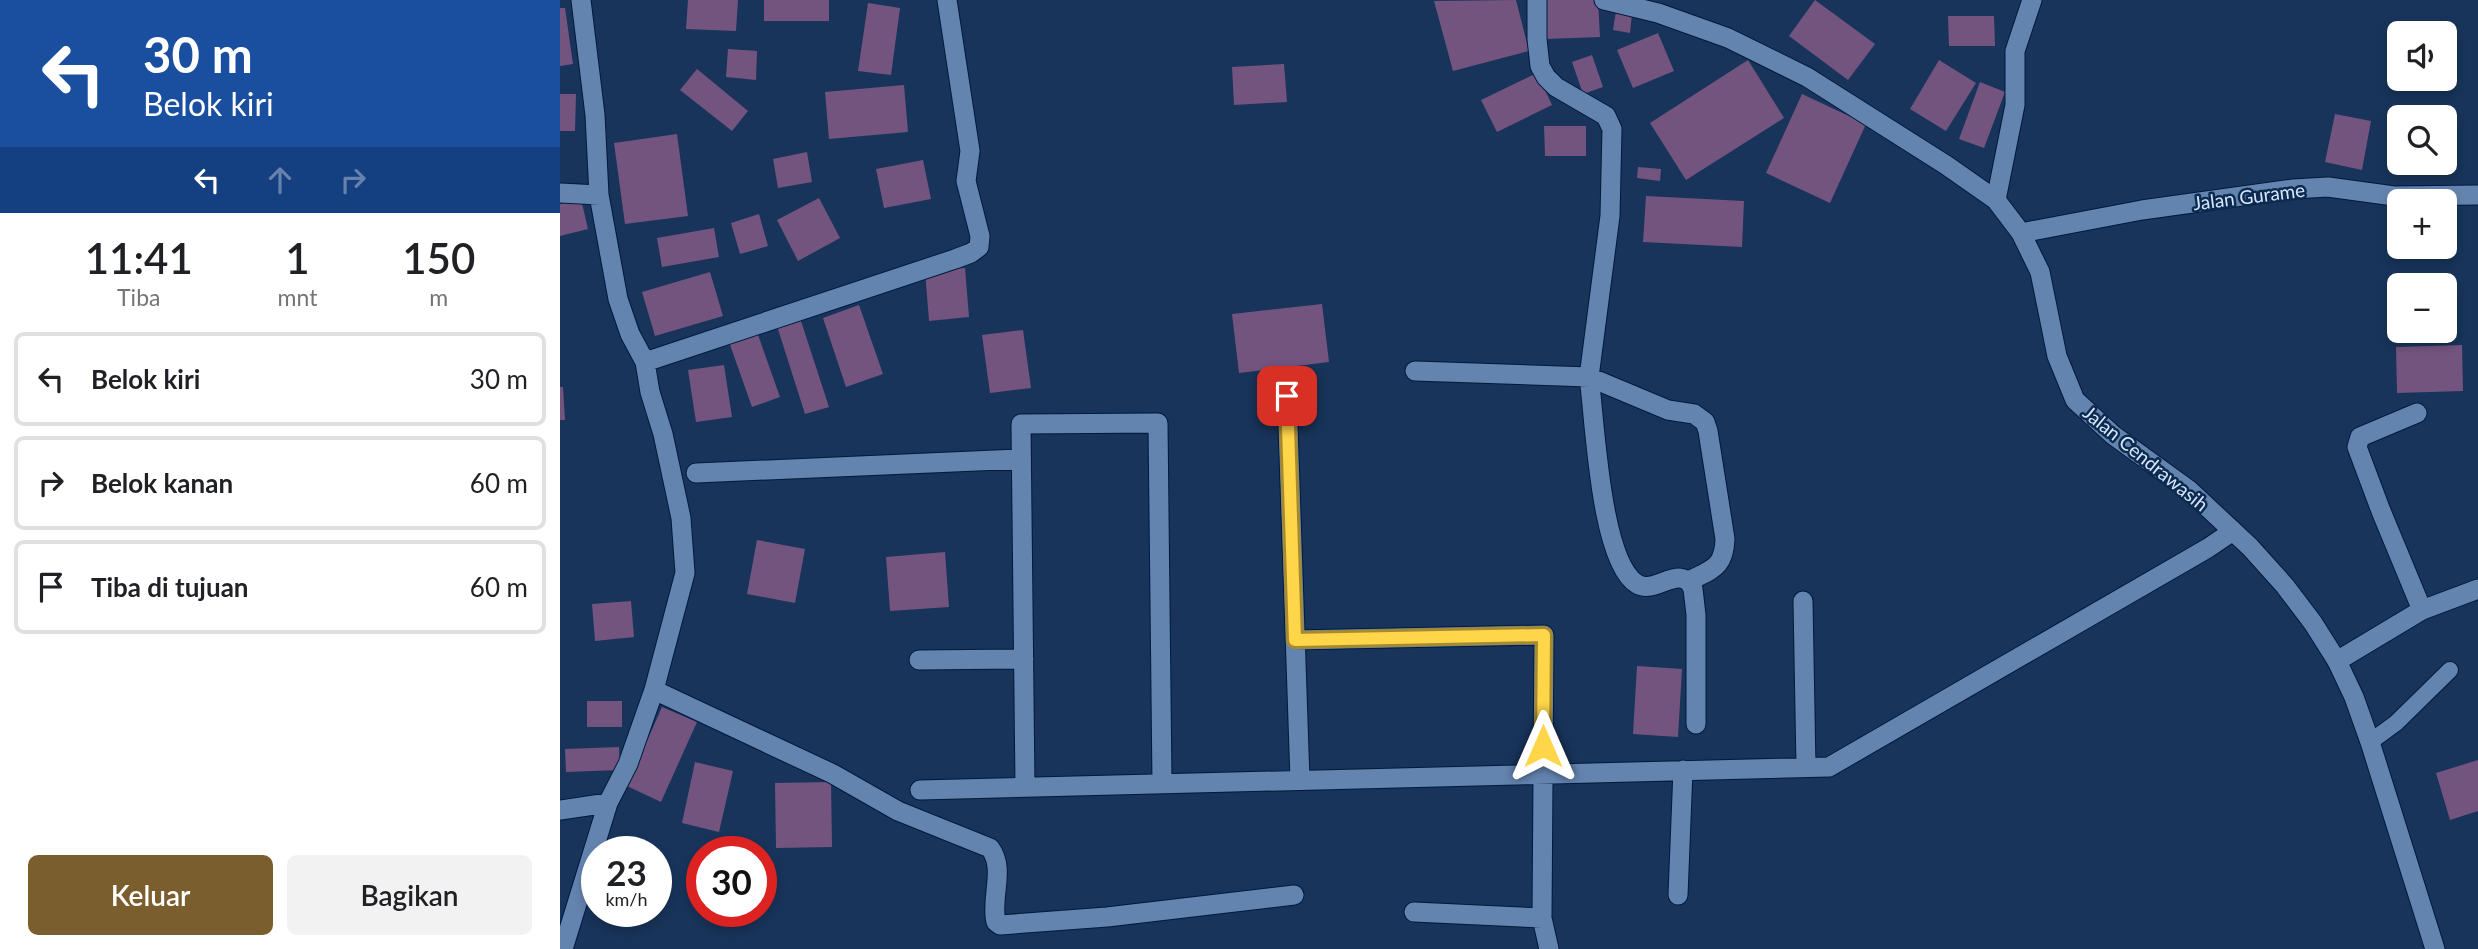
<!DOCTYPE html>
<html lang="id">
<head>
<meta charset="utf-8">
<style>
  body { margin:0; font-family:Lato,sans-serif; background:#f2f2f2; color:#202124; height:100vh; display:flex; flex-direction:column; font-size:26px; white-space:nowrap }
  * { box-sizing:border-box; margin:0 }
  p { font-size:23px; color:#757577 }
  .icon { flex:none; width:38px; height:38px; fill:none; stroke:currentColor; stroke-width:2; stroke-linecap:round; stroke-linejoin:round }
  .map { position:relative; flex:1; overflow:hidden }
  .side { display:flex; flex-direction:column; background:#fff; width:560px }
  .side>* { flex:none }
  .banner { background:#1a4fa0; color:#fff; overflow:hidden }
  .buttons { position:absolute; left:1827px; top:21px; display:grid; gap:14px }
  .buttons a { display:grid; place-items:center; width:70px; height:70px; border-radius:10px; background:#fff; box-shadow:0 4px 10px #0003; font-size:35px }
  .speed { position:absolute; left:21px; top:836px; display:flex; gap:14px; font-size:35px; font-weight:700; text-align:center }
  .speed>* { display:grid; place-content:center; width:91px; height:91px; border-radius:50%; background:#fff; box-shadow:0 4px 10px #0003; line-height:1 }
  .speed small { font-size:18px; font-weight:400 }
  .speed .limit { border:10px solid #d22; background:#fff; color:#111 }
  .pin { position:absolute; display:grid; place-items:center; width:60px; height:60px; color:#fff; margin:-30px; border-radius:14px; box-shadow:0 4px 10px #0006 }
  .me { position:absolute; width:77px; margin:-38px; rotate:0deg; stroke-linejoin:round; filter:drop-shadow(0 0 5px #0008) }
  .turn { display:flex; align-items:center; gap:24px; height:147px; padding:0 28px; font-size:32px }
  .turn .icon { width:91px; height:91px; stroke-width:2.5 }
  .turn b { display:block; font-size:49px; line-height:60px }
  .lanes { display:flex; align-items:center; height:66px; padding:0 28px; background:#0003; justify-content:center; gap:35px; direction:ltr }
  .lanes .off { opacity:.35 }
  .eta { display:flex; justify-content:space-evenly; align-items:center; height:119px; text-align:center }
  .eta b { font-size:42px; font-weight:600; line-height:49px }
  .button { display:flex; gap:14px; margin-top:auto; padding:14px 28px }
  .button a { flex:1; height:80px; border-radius:10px; background:#7b5e2d; color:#fff; font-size:28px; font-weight:600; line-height:80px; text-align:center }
  .button a+a { background:#f2f2f2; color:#202124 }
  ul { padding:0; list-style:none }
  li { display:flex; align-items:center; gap:21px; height:94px; margin:0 14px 10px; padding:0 14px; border:4px solid #e0e0e0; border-radius:10px }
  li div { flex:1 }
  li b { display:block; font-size:26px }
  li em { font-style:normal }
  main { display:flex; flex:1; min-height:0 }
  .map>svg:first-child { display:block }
  .building { fill:#73547f }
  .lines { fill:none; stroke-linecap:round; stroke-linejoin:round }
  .service-casing { stroke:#011a3e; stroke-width:18 }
  .minor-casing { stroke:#011a3e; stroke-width:21 }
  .tertiary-casing { stroke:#011a3e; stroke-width:21 }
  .service { stroke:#6484b0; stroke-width:16 }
  .minor { stroke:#6484b0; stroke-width:19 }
  .tertiary { stroke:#6484b0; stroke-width:19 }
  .route-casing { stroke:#a68a30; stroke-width:18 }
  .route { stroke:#ffd54a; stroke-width:12 }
  .labels { text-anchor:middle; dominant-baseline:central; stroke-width:5; stroke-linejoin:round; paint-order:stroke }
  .street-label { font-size:19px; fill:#d5e6ff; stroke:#0d2a4f }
</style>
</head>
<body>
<main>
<section class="side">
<div class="banner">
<div class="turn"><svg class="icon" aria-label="left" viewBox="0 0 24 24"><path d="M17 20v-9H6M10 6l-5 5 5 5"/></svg><div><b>30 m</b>Belok kiri</div></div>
<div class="lanes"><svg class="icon" aria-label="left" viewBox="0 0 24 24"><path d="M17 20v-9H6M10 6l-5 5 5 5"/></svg><svg class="icon off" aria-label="ahead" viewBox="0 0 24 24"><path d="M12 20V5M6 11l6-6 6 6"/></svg><svg class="icon off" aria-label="right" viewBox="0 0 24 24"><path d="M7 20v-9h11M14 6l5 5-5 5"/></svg></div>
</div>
<div class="eta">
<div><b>11:41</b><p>Tiba</p></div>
<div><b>1</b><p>mnt</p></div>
<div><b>150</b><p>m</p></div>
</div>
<ul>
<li><svg class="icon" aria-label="left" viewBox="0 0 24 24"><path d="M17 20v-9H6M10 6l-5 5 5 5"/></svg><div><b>Belok kiri</b></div><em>30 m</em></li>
<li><svg class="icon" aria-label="right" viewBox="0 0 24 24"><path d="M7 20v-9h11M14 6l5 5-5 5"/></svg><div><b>Belok kanan</b></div><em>60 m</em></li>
<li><svg class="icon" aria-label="arrive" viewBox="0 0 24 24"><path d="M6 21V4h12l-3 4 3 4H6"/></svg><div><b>Tiba di tujuan</b></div><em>60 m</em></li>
</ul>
<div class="button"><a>Keluar</a><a>Bagikan</a></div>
</section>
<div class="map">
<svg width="1918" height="949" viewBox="0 0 1918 949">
  <rect width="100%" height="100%" fill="#18345a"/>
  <path class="building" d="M128,0H178L176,31L126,29Z
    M204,0H269V21H204Z
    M956,0L969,51L893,71L874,1Z
    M984,0H1038L1040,37L986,39Z
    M1255,0L1315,44L1288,80L1229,36Z
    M308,3L340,8L331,75L298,71Z
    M0,8H5L13,64L0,66Z
    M1056,11L1072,14L1070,33L1053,30Z
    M1388,16H1434L1435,46H1389Z
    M1098,33L1114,71L1073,88L1057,50Z
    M168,49L197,51L196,80L166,77Z
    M1032,55L1043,87L1023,94L1012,62Z
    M1188,60L1224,118L1126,180L1090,123Z
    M1379,60L1416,83L1386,131L1350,109Z
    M724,64L727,102L674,105L672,67Z
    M137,69L188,111L172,131L120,90Z
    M977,73L992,105L937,132L921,100Z
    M1420,82L1445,92L1424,148L1399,139Z
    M344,85L348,132L269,139L265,92Z
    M0,94H16L15,131H0Z
    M1242,94L1306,124L1270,203L1206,173Z
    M1775,114L1811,121L1802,170L1765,162Z
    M984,126H1026V156H985Z
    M117,134L128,216L65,224L54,143Z
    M247,152L252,182L218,188L213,159Z
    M363,160L371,199L324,208L316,169Z
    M1078,167L1101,169L1100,181L1077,178Z
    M1086,196L1184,201L1182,247L1083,242Z
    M259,198L280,238L238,261L217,220Z
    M21,199L28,229L0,236V204Z
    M199,214L208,246L180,254L171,223Z
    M154,228L159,257L102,267L97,238Z
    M405,268L409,317L369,321L365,271Z
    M150,272L163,316L95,336L82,292Z
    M762,304L769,362L679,373L672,314Z
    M299,305L323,374L286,387L263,318Z
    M240,318L269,407L245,414L217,326Z
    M463,330L471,388L430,393L422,335Z
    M197,332L220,397L192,407L169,342Z
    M1902,345L1903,391L1837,393L1836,347Z
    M164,365L172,417L136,422L128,370Z
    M0,387H3L5,420H0Z
    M197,540L245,549L235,603L187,594Z
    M385,552L389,607L330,611L326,557Z
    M71,601L74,637L35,641L32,604Z
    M1077,666L1122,669L1118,737L1073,734Z
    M27,701H62V727H27Z
    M102,707L137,722L101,802L67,786Z
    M59,747L60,770L6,772L5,749Z
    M1918,760V811L1890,820L1876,773Z
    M135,762L173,771L159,832L122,823Z
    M271,782L272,847L216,848L215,783Z"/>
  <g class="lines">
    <g class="service-casing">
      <path id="service" d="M1810,742L1836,723L1890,670"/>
    </g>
    <g class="minor-casing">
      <path id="minor" d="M977,0V39L980,66L986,77L996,87L1046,116L1052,129L1050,216L1029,377L1108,410L1134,414L1145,422L1148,431L1165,539C1164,568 1152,569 1129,581
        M0,193L39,195L35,115L21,0
        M1436,200L1455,105V51L1472,0
        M1461,233L1582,210L1733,189L1768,187L1834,196L1918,195
        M85,362L395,259L411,253L419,247L420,236L406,181L410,151L387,0
        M855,371L1029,377C1035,420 1040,561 1077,584C1091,592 1105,578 1119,578C1122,578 1126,580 1129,581L1133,589L1136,615V724
        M727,396L740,780
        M1857,413L1800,437L1797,447L1821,511L1862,610
        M136,473L461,459
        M1243,601L1246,767
        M735,640L984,635L982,918L989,949
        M359,660L464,659
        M1777,661L1862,610L1918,589
        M94,690L273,774L338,811L430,848C446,869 430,898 436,922L440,925L547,917L734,895
        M465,787L461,424L598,423L602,783
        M360,790L1269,767L1648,548L1673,531
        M0,810L48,803
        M1118,895L1123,770
        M854,912L982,918
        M3,949L48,803L68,764L94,690L125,573L121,518L103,434L90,392L85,362L70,334L58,299L39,195"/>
    </g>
    <g class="tertiary-casing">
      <path id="tertiary" d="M1044,0L1098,13L1168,38L1247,77L1386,165L1436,200L1461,233L1480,272L1497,356L1515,400L1553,435L1629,490L1690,547L1725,586L1753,623L1777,661L1794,697L1810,742L1875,949"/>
    </g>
    <use href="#service" class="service"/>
    <use href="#minor" class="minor"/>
    <use href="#tertiary" class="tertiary"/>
  </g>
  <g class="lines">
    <g class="route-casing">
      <path id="route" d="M727,396L735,640L984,635L983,746"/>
    </g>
    <use href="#route" class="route"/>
  </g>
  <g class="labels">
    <g class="street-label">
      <text transform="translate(1689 196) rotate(-7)">Jalan Gurame</text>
      <text transform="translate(1586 458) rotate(39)">Jalan Cendrawasih</text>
    </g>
  </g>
</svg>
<div class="buttons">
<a><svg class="icon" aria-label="sound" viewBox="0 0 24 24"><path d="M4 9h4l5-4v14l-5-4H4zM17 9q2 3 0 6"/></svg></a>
<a><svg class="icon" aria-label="search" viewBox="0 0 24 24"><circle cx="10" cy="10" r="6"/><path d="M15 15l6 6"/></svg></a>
<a>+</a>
<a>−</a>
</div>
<div class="speed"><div>23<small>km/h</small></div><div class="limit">30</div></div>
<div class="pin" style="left:727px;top:396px;background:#d93025"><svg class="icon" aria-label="arrive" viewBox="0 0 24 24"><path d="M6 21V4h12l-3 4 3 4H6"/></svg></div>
<svg class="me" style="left:983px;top:746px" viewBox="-20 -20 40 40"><path d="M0-17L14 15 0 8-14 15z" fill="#ffd54a" stroke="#fff" stroke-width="4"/></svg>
</div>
</main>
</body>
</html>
